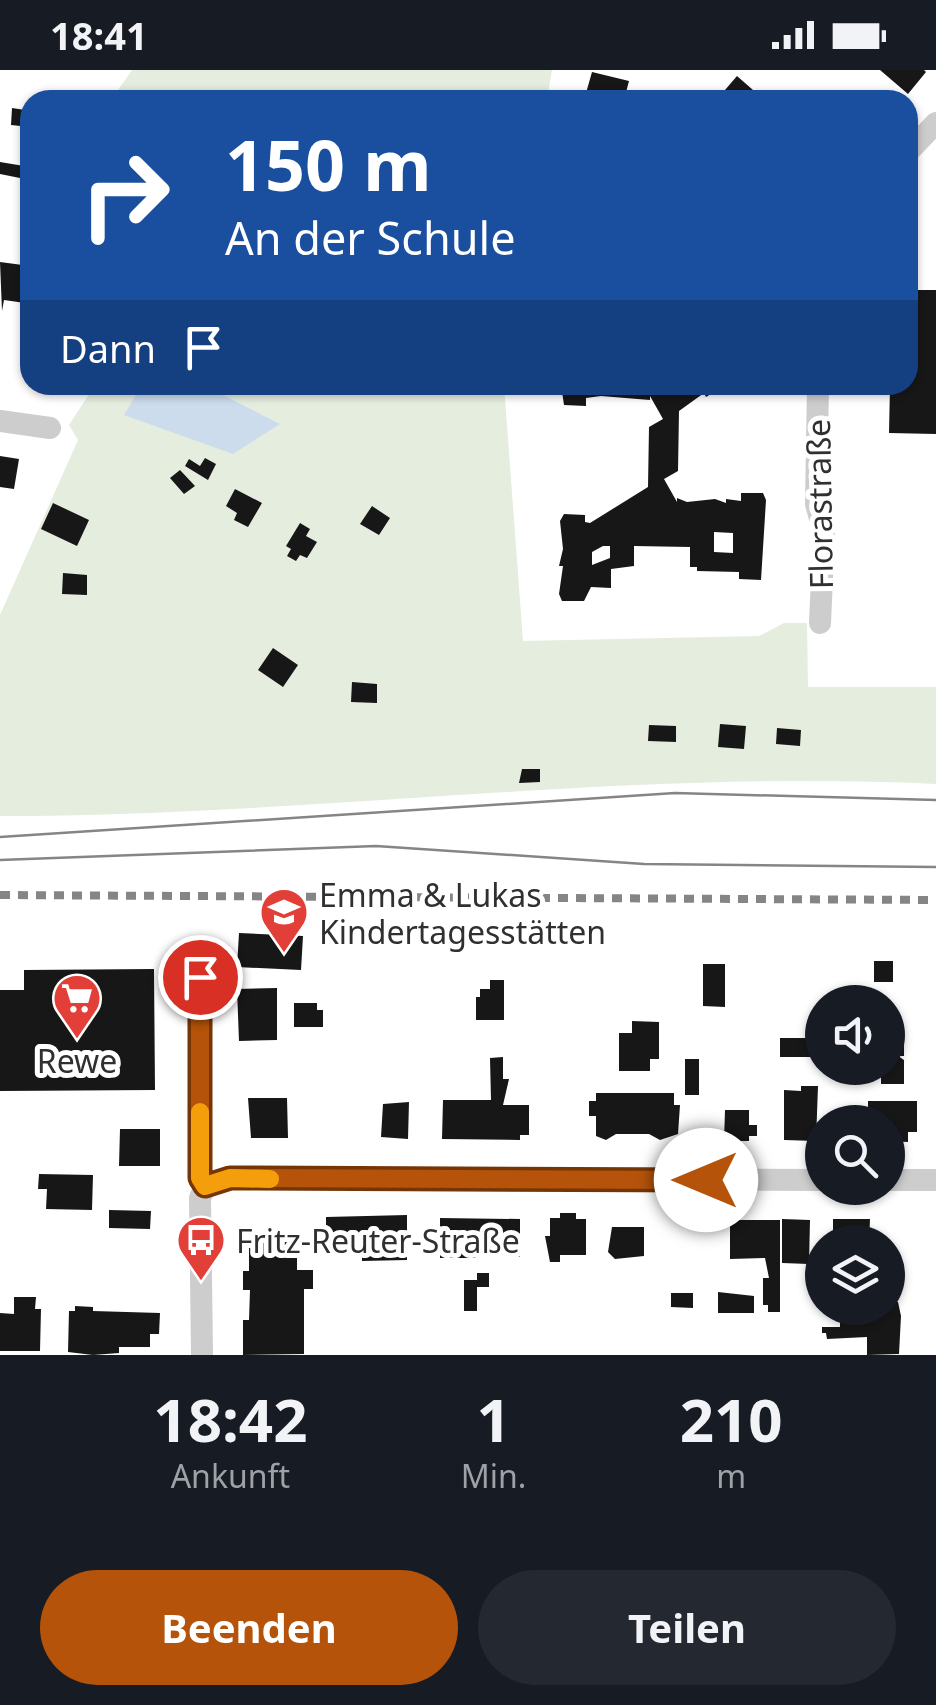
<!DOCTYPE html>
<html lang="de">
<head>
<meta charset="utf-8">
<style>
  body { margin:0; font-family:"Noto Sans",sans-serif; background:#242831; color:#f1f3f6; height:100vh; display:flex; flex-direction:column; font-size:38px; white-space:nowrap }
  * { box-sizing:border-box; margin:0 }
  p { font-size:32px; color:#9ea1a6 }
  .icon { flex:none; width:55px; height:55px; fill:none; stroke:currentColor; stroke-width:2; stroke-linecap:round; stroke-linejoin:round }
  .map { position:relative; height:1285px; overflow:hidden }
  .panel { display:flex; flex-direction:column; background:#171b24; flex:1 }
  .panel>* { flex:none }
  .banner { position:absolute; left:20px; top:20px; width:898px; height:305px; border-radius:30px; box-shadow:0 2px 8px #0004; background:#1a4fa0; color:#fff; overflow:hidden }
  .fabs { position:absolute; left:805px; top:915px; display:grid; gap:20px }
  .fabs a { display:grid; place-items:center; width:100px; height:100px; border-radius:50%; background:#171b24; box-shadow:0 2px 8px #0004; font-size:50px }
  .pin { position:absolute; display:grid; place-items:center; width:85px; height:85px; color:#fff; margin:-42px; border:5px solid #fff; border-radius:50%; box-shadow:0 2px 10px #0007 }
  .me { position:absolute; width:110px; margin:-55px; rotate:270deg; stroke-linejoin:round; filter:drop-shadow(0 0 8px #0008) }
  .turn { display:flex; align-items:center; gap:35px; height:210px; padding:0 40px; font-size:45px }
  .turn .icon { width:130px; height:130px; stroke-width:2.5 }
  .turn b { display:block; font-size:70px; line-height:85px }
  .then { display:flex; align-items:center; height:95px; padding:0 40px; background:#0003; gap:20px; font-size:38px }
  .eta { display:flex; justify-content:space-evenly; align-items:center; height:170px; text-align:center }
  .eta b { font-size:60px; font-weight:700; line-height:70px }
  .button { display:flex; gap:20px; margin-top:auto; padding:20px 40px }
  .button a { flex:1; height:115px; border-radius:60px; background:#b45309; color:#fff; font-size:40px; font-weight:700; line-height:115px; text-align:center }
  .button a+a { background:#242831; color:#f1f3f6 }
  .status { display:flex; justify-content:space-between; align-items:center; height:70px; padding:0 50px; background:#171b24; direction:ltr }
  .status svg { height:28px; fill:currentColor }
  .map>svg:first-child { display:block }
  .green { fill:#e5eddf }
  .water { fill:#ccdcec }
  .building { fill:#171717; fill-rule:evenodd }
  .lines { fill:none; stroke-linecap:round; stroke-linejoin:round }
  .minor { stroke:#cdcdcd; stroke-width:22 }
  .tram { stroke:#858585; stroke-width:2.5 }
  .rail { stroke:#858585; stroke-width:8; stroke-dasharray:10 8; stroke-linecap:butt }
  .route-casing { stroke:#753606; stroke-width:25 }
  .route { stroke:#b45309; stroke-width:18 }
  .slow { stroke:#f59e0b; stroke-width:18 }
  .labels { text-anchor:middle; dominant-baseline:central; stroke-width:10; stroke-linejoin:round; paint-order:stroke }
  .street-label { font-size:32px; fill:#303030; stroke:#fff }
  .poi-label { font-size:32px; fill:#303030; stroke:#fff; text-anchor:start }
</style>
</head>
<body>
<div class="status"><b>18:41</b><svg viewBox="0 0 49 12"><path d="M0 12V9h3v3zM5 12V6h3v6zM10 12V3h3v9zM15 12V0h3v12zM26 1h20v11H26zM47 4h2v5h-2z"/></svg></div>
<div class="map">
<svg width="936" height="1285" viewBox="0 0 936 1285">
  <rect width="100%" height="100%" fill="#fff"/>
  <path class="green" d="M132,0H552L547,30H111Z
    M95,315H504L523,571L759,566L784,553H807L808,617H936V714C624,699 312,746 0,746V545L78,370L69,355Z"/>
  <path class="water" d="M142,315H203L280,354L233,384L124,345Z"/>
  <path class="building" d="M880,0H924L926,2L908,24Z
    M592,2L629,11L624,30H584Z
    M737,6L761,27L759,30L719,27Z
    M26,34H30V57L11,55L12,38L25,40Z
    M0,92L30,97V110L0,104Z
    M0,192L30,196L25,233L4,230L2,241Z
    M908,220H936V364L889,363L890,315H908Z
    M561,315H719L721,318L706,327L704,323L679,341L678,401L664,409L677,432V428L687,432L715,429L726,433V429L741,431V423H763L766,430L761,510L739,509V502L697,501V497H690V477L634,476V496L611,499V518L591,517L584,531H562L559,524L563,496H559L563,479L560,451L564,444L585,445V452L590,453L648,417L649,357L663,349L650,326V330L601,326L586,328V336L564,335ZM714,462L733,463V483L714,482ZM603,476H610V488L592,495V482Z
    M0,386L19,389L14,419L0,417Z
    M205,388L216,394L208,410L185,396L189,389L200,396Z
    M180,400L195,416L184,424L170,408Z
    M235,419L262,433L248,457L234,450L237,443L226,436Z
    M53,433L89,450L77,476L41,459Z
    M372,436L390,448L379,465L360,454Z
    M300,453L310,459L306,466L317,472L307,488L300,485L296,491L287,486L291,479L286,476Z
    M63,503L87,505V525L62,524Z
    M273,578L298,595L283,617L258,600Z
    M352,612L377,614V633L351,632Z
    M720,654L746,656L744,679L718,677Z
    M649,655L676,656V672L648,671Z
    M777,658L801,660L800,676L776,674Z
    M522,699H540V712L519,713Z
    M239,863L303,866L301,900L237,897Z
    M874,891H893V912H874Z
    M703,894H725V937L703,936Z
    M154,899L155,1020L0,1021V920H24V900Z
    M490,910H504V950H476V927H480V919H490Z
    M277,918V970L239,971L237,919Z
    M294,933H317V940H323V957H294Z
    M632,951L659,952V989H650V1001H619V963H632Z
    M780,968H813V987H780Z
    M888,968H904V986H898L904,990V1014H881V998H888Z
    M503,987V1009H509L503,1035H529V1065H520V1070L442,1069L443,1030H491L490,988Z
    M685,989H699V1025H685Z
    M801,1016H818L816,1071L784,1070V1020L801,1021Z
    M596,1023H674V1035H680L678,1064L660,1070L649,1064H616L606,1070L596,1066V1046H589V1031H596Z
    M248,1028H287L288,1068H251Z
    M868,1031H917V1062H908V1072L888,1071V1052H868Z
    M409,1032L408,1069L381,1067L383,1034Z
    M725,1040H749V1055H757V1066H749V1071H724Z
    M120,1059H160V1096H119Z
    M39,1104L93,1105L92,1140L46,1139L47,1119H38Z
    M109,1140L151,1141L150,1159L109,1158Z
    M560,1143H576V1149H586V1185H560V1192H550L545,1166H550V1148H560Z
    M407,1145V1190L362,1191V1172H326V1147Z
    M440,1148L520,1149V1187L477,1181V1188H440Z
    M782,1149L810,1150L809,1194L782,1193Z
    M833,1149H870L869,1172H833Z
    M730,1150H780V1242H768V1235H763V1208H769L765,1188L730,1189Z
    M612,1157H644V1186L615,1189L608,1182Z
    M261,1166L297,1168V1200H313V1219H304V1284L243,1285V1250H249L250,1220H243V1201H249V1168Z
    M477,1203H489V1217H477V1241H464V1210H477Z
    M718,1222L754,1226V1243H718Z
    M671,1223H693V1238L671,1237Z
    M14,1227H36L35,1239H41L40,1281H0V1243L14,1244Z
    M888,1232H898L901,1246L899,1284L867,1285V1267L827,1269L826,1263H822V1257H840V1246L867,1249V1238H888Z
    M75,1236L93,1237V1241L160,1243L159,1264H150V1277H119V1283L93,1285L68,1282L69,1241H75Z"/>
  <g class="lines">
    <path class="minor" d="M908,82L936,53
      M818,315L816,434L824,463L820,553
      M0,351L50,358
      M200,907V1108L205,1116L200,1128L202,1285
      M888,1110H936
      M205,1116L230,1108L822,1110"/>
    <path class="tram" d="M0,767L675,723L936,730
      M0,790L376,776L644,794L936,797"/>
    <path class="rail" d="M0,825L936,830"/>
  </g>
  <g class="lines">
    <g class="route-casing">
      <path id="route" d="M200,907V1108L205,1116L230,1108L706,1110"/>
    </g>
    <use href="#route" class="route"/>
    <path class="slow" d="M200,1042V1108L205,1116L230,1108L270,1109"/>
  </g>
  <defs>
    <g id="school-pin" transform="scale(2.5)"><path d="M0 17L-7.5 6A9.5 9.5 0 1 1 7.5 6Z" fill="#e23f38" stroke="#fff"/><path d="M0-5L7-2L0 1L-7-2ZM-4 1L0 2.5L4 1V4Q0 6-4 4Z" fill="#fff"/></g>
    <g id="supermarket-pin" transform="scale(2.5)"><path d="M0 17L-7.5 6A9.5 9.5 0 1 1 7.5 6Z" fill="#e23f38" stroke="#fff"/><path d="M-6-5.5h2.5l.6 2H6L4.5 2H-2.5L-4.4-4H-6ZM-1.5 3.2a1.3 1.3 0 1 0 .1 0ZM3 3.2a1.3 1.3 0 1 0 .1 0Z" fill="#fff"/></g>
    <g id="bus-pin" transform="scale(2.5)"><path d="M0 17L-7.5 6A9.5 9.5 0 1 1 7.5 6Z" fill="#e23f38" stroke="#fff"/><path d="M-5-6H5V4H4V6H2V4H-2V6H-4V4H-5ZM-3.5-4V0h7V-4ZM-3.5 1.2v1.5H-2V1.2ZM2 1.2v1.5H3.5V1.2Z" fill="#fff"/></g>
  </defs>
  <g fill-rule="evenodd">
    <use href="#school-pin" x="284" y="842"/>
    <use href="#supermarket-pin" x="77" y="928"/>
    <use href="#bus-pin" x="201" y="1170"/>
  </g>
  <g class="labels">
    <g class="street-label">
      <text transform="translate(819 434) rotate(-91)">Florastraße</text>
    </g>
    <g class="poi-label">
      <text x="319" y="824">Emma &amp; Lukas<tspan x="319" dy="37">Kindertagesstätten</tspan></text>
      <text x="77" y="990" text-anchor="middle">Rewe</text>
      <text x="236" y="1170">Fritz-Reuter-Straße</text>
    </g>
  </g>
</svg>
<div class="fabs">
<a><svg class="icon" aria-label="sound" viewBox="0 0 24 24"><path d="M4 9h4l5-4v14l-5-4H4zM17 9q2 3 0 6"/></svg></a>
<a><svg class="icon" aria-label="search" viewBox="0 0 24 24"><circle cx="10" cy="10" r="6"/><path d="M15 15l6 6"/></svg></a>
<a><svg class="icon" aria-label="layers" viewBox="0 0 24 24"><path d="M12 4l9 5-9 5-9-5zM3 14l9 5 9-5"/></svg></a>
</div>
<div class="pin" style="left:200px;top:907px;background:#d93025"><svg class="icon" aria-label="arrive" viewBox="0 0 24 24"><path d="M6 21V4h12l-3 4 3 4H6"/></svg></div>
<svg class="me" style="left:706px;top:1110px" viewBox="-20 -20 40 40"><circle r="19" fill="#fff"/><path d="M0-13L10 11 0 6-10 11z" fill="#b45309"/></svg>
<div class="banner">
<div class="turn"><svg class="icon" aria-label="right" viewBox="0 0 24 24"><path d="M7 20v-9h11M14 6l5 5-5 5"/></svg><div><b>150 m</b>An der Schule</div></div>
<div class="then">Dann<svg class="icon" aria-label="arrive" viewBox="0 0 24 24"><path d="M6 21V4h12l-3 4 3 4H6"/></svg></div>
</div>
</div>
<section class="panel">
<div class="eta">
<div><b>18:42</b><p>Ankunft</p></div>
<div><b>1</b><p>Min.</p></div>
<div><b>210</b><p>m</p></div>
</div>
<div class="button"><a>Beenden</a><a>Teilen</a></div>
</section>
</body>
</html>
